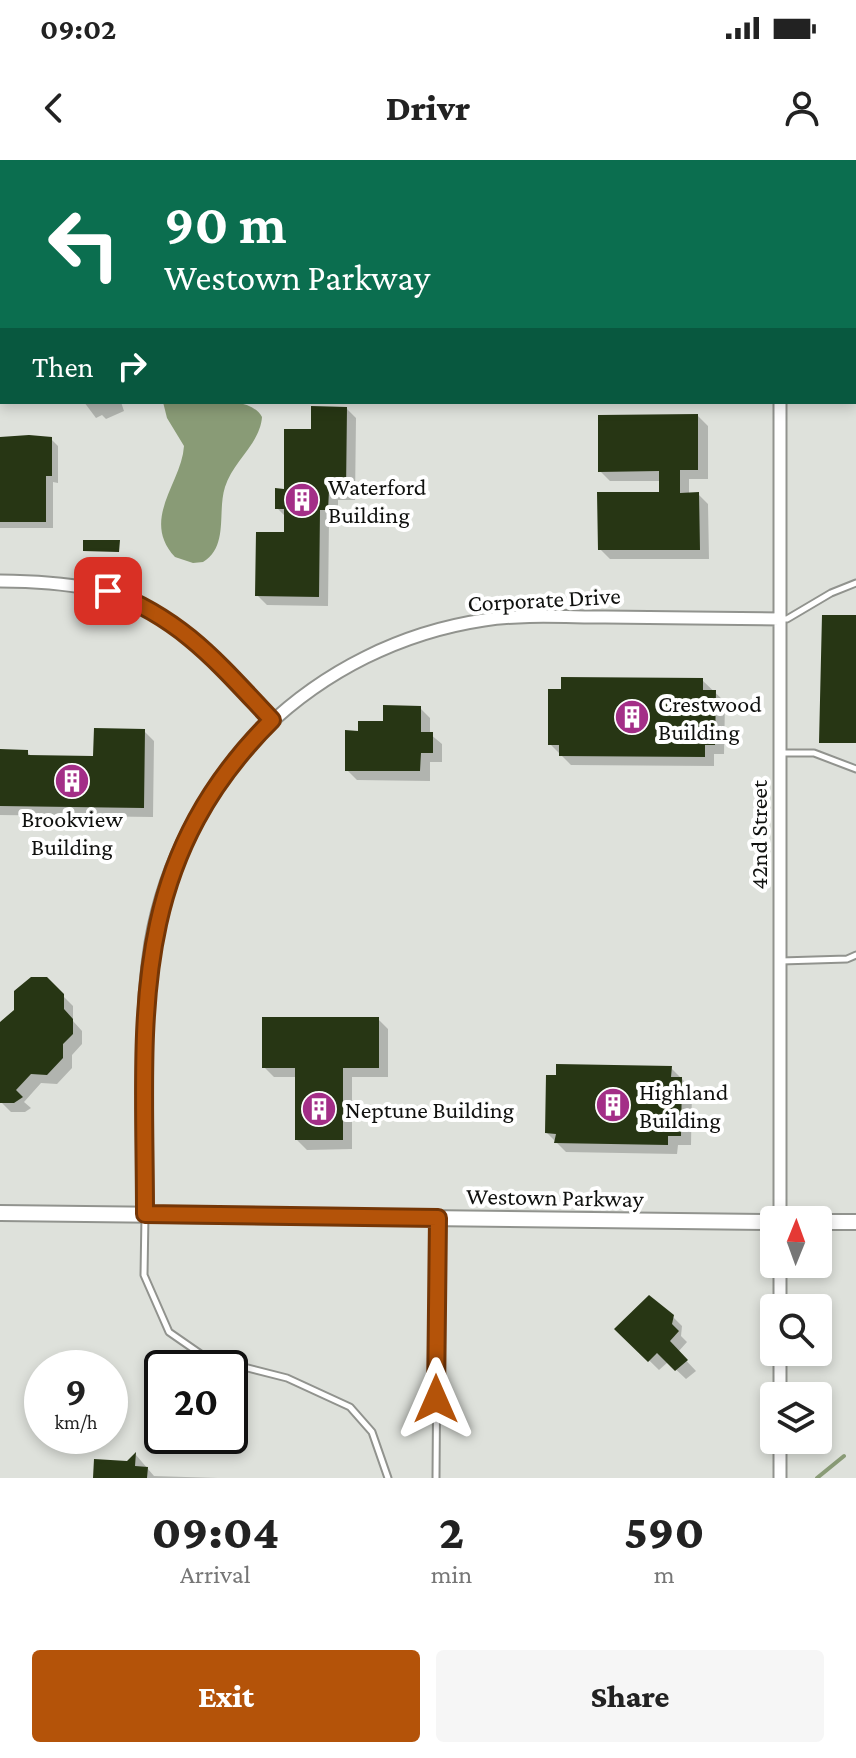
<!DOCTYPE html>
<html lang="en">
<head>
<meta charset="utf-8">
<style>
  body { margin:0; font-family:"Crimson Pro",serif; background:#f6f6f6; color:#222; height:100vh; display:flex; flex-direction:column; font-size:30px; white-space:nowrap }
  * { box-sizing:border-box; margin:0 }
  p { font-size:26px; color:#767676 }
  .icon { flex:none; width:44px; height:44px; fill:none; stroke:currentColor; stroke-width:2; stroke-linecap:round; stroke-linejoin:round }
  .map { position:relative; height:1318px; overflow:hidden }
  .sheet { display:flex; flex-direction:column; background:#fff; flex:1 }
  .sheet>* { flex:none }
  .banner { position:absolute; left:0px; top:0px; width:856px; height:244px; box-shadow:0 4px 12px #0003; background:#0b6e4f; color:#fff; overflow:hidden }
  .needle { width:52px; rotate:1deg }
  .fabs { position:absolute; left:760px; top:1046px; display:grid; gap:16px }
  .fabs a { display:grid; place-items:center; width:72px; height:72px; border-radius:8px; background:#fff; box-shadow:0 4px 12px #0003; font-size:40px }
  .speed { position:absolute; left:24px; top:1190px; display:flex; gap:16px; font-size:40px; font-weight:700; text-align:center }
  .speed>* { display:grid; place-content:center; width:104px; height:104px; border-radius:50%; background:#fff; box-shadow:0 4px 12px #0003; line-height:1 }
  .speed small { font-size:20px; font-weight:400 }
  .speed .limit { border:4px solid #111; border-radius:12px; background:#fff; color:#111 }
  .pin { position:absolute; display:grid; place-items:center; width:68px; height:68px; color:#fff; margin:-34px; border-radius:16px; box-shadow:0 4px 12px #0006 }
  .me { position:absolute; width:88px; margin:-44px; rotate:0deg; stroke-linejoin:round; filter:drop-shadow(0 0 6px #0008) }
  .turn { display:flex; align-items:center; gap:28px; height:168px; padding:0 32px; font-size:36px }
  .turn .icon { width:104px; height:104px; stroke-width:2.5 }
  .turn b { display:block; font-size:56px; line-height:68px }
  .then { display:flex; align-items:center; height:76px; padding:0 32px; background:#0003; gap:16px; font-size:30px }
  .eta { display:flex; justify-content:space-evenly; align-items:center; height:136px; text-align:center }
  .eta b { font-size:48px; font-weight:800; line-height:56px }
  .cta { display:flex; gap:16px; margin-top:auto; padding:16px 32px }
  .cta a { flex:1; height:92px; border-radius:8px; background:#b45309; color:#fff; font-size:32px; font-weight:800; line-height:92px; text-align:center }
  .cta a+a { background:#f6f6f6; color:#222 }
  .status { display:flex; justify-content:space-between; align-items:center; height:56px; padding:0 40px; background:#fff; direction:ltr }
  .status svg { height:22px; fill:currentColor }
  header { display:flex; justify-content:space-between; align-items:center; height:104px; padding:0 32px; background:#fff; font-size:36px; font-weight:800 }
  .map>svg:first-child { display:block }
  .water { fill:#899b76 }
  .shadow { fill:#0003 }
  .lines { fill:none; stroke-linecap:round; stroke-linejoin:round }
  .stream { stroke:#899b76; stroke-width:4 }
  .building { fill:#273614 }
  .service-casing { stroke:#91938e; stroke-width:9 }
  .minor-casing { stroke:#91938e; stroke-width:15 }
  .tertiary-casing { stroke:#91938e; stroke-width:18 }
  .service { stroke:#fff; stroke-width:5 }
  .minor { stroke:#fff; stroke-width:11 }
  .tertiary { stroke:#fff; stroke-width:14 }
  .route-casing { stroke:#753606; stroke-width:20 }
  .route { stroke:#b45309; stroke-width:14 }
  .labels { text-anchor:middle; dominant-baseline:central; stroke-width:8; stroke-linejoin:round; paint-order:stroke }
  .poi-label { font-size:24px; fill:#10110f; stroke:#fff; text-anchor:start }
  .street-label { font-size:24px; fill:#10110f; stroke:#fff }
</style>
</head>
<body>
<div class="status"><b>09:02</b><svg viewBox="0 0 49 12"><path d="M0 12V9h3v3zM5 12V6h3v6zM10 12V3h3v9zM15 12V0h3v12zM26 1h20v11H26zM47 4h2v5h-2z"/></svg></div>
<header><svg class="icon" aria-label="back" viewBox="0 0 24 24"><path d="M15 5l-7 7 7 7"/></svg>Drivr<svg class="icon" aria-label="person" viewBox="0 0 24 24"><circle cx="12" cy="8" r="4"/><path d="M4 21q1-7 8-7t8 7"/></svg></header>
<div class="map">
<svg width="856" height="1318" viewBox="0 0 856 1318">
  <rect width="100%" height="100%" fill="#dee1db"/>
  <path class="water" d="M136,0H359L360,2H136Z
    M163,242C187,242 250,233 262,257C260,284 233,301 225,327C217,352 229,386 203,402L193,403L175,397C140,359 182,323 184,286L167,258Z"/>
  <path class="shadow" d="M441,0H490L492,2H441Z
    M84,242H121L124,251L106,259L102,255L96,258Z
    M347,249L356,258L355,340H338V359H329L328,446L267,445L257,435L286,374V357L277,348L313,271Z
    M698,256L708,266V319H689V335L698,334L708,344L709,399H610L600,389L661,334V321H610L600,311Z
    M0,279H51L58,286V323L53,322V368H0Z
    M702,520L725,542L724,594H714V606L571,605L550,584Z
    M420,548L430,558V574L442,584V602H430V621L357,620L347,610L360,573Z
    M144,571L154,581L153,657L0,655V592H27L32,597L95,598Z
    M46,819L73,846V861L82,871V884L72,895V908L57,924L41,923L24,942L31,948L25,952H11L0,941V865Z
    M378,859L388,869V917H352V989L307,990L297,980V917H274L264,907Z
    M671,908L692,929L691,985H678L677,994L566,992L547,973L558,917Z
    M672,1156L682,1166L681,1176L687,1182L678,1192L696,1211L686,1219L668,1202L659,1210L617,1169Z
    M136,1295L154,1316L218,1318H95L128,1303Z"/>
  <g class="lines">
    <path class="stream" d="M817,1318L844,1296"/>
  </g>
  <path class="building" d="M311,246L347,247L346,331H329L328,350H320L319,437L255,436L256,372H284V349H275V328L284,329V269H311Z
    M698,254V310H680V333L699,332L700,390H598L597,332H659V311L598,312V255Z
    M29,275L52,277V316H46V362H0V277Z
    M83,380H120L119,392L83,391Z
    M822,455H856V583H819Z
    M561,517L703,518V530H716L715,585H705V597L559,596V585H548V529H561Z
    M383,545L421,546V572H433V593H421L420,611H345V570L358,571V561H383Z
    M94,568L145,569L144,648L0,646V589L28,590V595L93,596Z
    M31,817H47L64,834V849L73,859V874L63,884V898L47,915L31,914L16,930L23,937L14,943H0V862L14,850V831Z
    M262,857H379V908H343V980H295V908H262Z
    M556,904L672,906L671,917H682L681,976H668V985L554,983L556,974L545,973L546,915H556Z
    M649,1135L674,1155L672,1164L679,1171L670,1181L688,1200L675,1211L657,1193L648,1202L614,1169Z
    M136,1292L135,1306L148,1307L147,1318H93L94,1299L127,1301Z"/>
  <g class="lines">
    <g class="service-casing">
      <path id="service" d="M0,118H2
        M854,180H856
        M780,459H787L831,433L856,423
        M781,593H814L856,609
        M781,801L847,799L856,795
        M145,1055L144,1115L169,1172L205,1197L287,1218L350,1247L372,1272L388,1318
        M436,1318L438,1059"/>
    </g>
    <g class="minor-casing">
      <path id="minor" d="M780,0V2
        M0,421C146,422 178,458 272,560
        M145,1054C145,965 137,871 151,783C179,615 317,485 484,460C524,454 565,457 605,457C663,458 722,458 780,459
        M780,1060V242
        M780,1104V1148
        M780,1192V1236
        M780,1280V1318"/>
    </g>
    <g class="tertiary-casing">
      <path id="tertiary" d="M0,1053L774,1062
        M818,1062H856"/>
    </g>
    <use href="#service" class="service"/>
    <use href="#minor" class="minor"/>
    <use href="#tertiary" class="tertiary"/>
  </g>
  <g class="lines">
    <g class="route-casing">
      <path id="route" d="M108,431C183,459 219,504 272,560C124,707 145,863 145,1054L438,1058L436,1239"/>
    </g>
    <use href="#route" class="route"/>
  </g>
  <defs>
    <g id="building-disc" transform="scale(1.8)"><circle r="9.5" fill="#a32e87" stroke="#fff"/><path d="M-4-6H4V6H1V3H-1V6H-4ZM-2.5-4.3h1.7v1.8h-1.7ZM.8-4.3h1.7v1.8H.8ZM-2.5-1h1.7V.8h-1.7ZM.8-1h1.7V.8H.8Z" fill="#fff"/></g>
  </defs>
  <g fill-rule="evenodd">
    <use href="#building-disc" x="302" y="340"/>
    <use href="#building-disc" x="632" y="557"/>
    <use href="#building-disc" x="72" y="621"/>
    <use href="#building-disc" x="613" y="945"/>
    <use href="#building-disc" x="319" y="949"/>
  </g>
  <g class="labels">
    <g class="poi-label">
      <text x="328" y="326">Waterford<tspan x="328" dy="28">Building</tspan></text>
      <text x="658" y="543">Crestwood<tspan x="658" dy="28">Building</tspan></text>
      <text x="72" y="658" text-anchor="middle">Brookview<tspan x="72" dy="28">Building</tspan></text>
      <text x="639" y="931">Highland<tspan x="639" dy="28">Building</tspan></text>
      <text x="345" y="949">Neptune Building</text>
    </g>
    <g class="street-label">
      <text transform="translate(544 439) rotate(-3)">Corporate Drive</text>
      <text transform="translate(758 675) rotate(-90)">42nd Street</text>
      <text transform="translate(555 1037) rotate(1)">Westown Parkway</text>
    </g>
  </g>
</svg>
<div class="fabs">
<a><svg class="needle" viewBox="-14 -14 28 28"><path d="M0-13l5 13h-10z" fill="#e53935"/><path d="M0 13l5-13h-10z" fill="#767676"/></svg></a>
<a><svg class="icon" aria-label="search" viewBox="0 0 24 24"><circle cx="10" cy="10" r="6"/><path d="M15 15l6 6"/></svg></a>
<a><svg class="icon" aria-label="layers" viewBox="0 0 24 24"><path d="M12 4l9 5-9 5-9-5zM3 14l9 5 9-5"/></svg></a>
</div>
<div class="speed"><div>9<small>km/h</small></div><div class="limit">20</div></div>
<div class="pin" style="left:108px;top:431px;background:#d93025"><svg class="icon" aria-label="arrive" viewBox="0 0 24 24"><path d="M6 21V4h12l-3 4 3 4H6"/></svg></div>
<svg class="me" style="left:436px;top:1239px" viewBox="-20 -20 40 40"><path d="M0-17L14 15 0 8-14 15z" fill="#b45309" stroke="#fff" stroke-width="4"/></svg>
<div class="banner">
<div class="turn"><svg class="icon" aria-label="left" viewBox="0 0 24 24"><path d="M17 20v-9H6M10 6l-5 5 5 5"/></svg><div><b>90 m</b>Westown Parkway</div></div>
<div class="then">Then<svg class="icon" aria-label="right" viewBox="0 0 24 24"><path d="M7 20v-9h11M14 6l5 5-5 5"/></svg></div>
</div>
</div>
<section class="sheet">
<div class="eta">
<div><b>09:04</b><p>Arrival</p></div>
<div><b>2</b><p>min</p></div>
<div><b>590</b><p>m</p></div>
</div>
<div class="cta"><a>Exit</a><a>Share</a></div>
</section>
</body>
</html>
